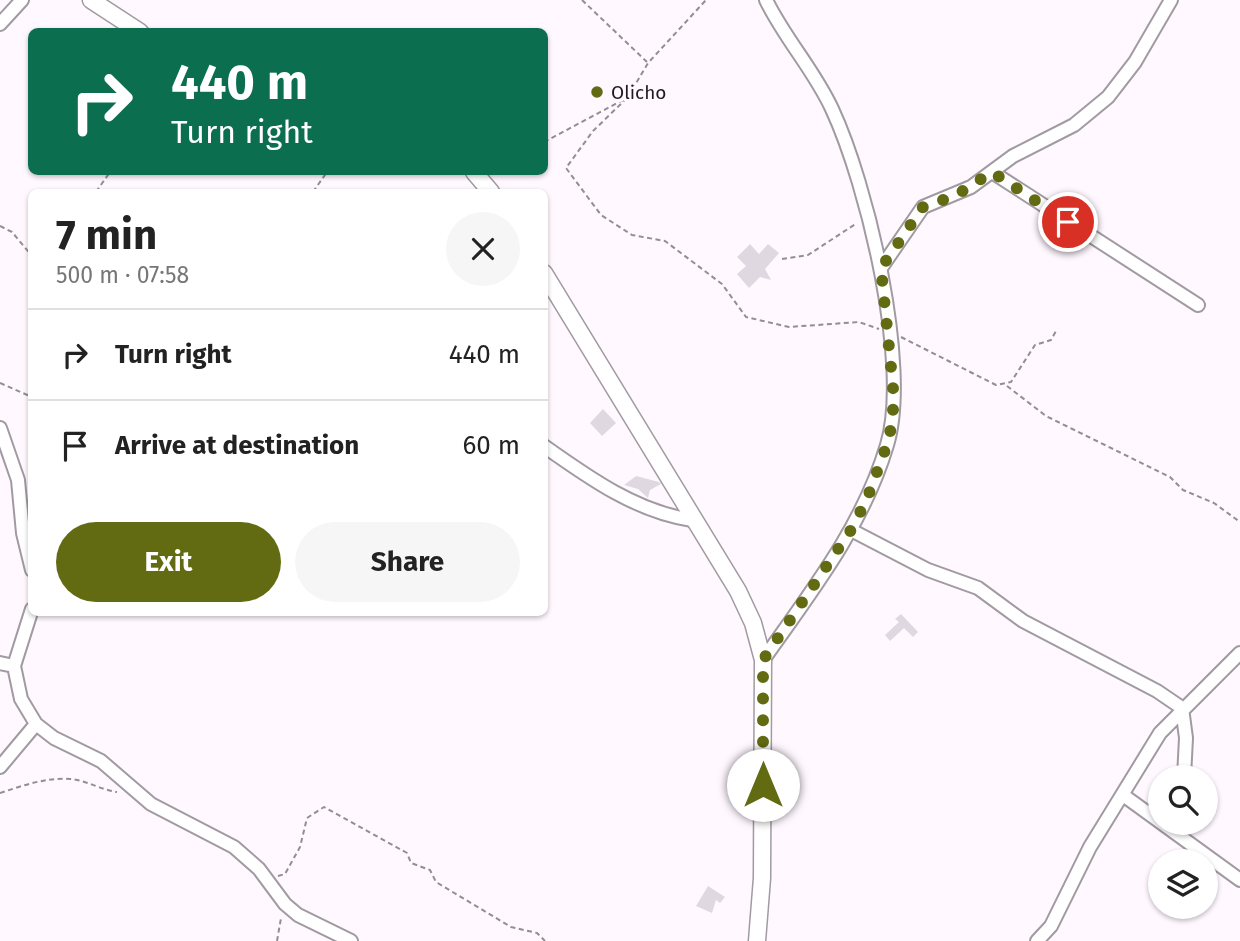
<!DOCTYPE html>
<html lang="en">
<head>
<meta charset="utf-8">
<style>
  body { margin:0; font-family:"Fira Sans",sans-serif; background:#f6f6f6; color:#222; height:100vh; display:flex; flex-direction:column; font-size:26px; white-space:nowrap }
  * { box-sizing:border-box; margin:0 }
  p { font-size:23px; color:#767676 }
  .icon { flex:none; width:38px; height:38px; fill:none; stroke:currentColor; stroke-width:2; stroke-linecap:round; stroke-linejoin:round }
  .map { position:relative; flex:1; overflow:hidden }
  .details { position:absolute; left:28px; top:189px; width:520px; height:427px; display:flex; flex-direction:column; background:#fff; border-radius:10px; box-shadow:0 2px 5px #0004 }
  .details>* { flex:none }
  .top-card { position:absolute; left:28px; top:28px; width:520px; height:147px; border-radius:10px; box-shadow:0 2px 5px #0004; background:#0b6e4f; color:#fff; overflow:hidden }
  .controls { position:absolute; left:1148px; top:765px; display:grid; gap:14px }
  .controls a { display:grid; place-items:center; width:70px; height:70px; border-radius:50%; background:#fff; box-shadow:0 2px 5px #0004; font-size:35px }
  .pin { position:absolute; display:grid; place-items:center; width:60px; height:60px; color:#fff; margin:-30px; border:4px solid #fff; border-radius:50%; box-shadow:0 2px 7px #0007 }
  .me { position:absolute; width:77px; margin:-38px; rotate:0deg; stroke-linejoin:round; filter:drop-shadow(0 0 5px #0008) }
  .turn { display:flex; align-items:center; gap:24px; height:147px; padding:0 28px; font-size:32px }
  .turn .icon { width:91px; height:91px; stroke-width:2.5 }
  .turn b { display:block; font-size:49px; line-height:60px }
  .round { display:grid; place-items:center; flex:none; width:74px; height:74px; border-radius:37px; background:#f6f6f6 }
  .headline { display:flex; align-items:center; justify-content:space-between; height:119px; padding:0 28px }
  h1 { font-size:42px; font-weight:700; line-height:52px }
  .cta { display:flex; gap:14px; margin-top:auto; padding:14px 28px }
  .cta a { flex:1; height:80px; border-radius:42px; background:#626b12; color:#fff; font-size:28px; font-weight:700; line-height:80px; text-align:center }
  .cta a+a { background:#f6f6f6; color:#222 }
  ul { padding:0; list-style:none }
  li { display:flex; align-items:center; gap:21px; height:91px; padding:0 28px; border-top:2px solid #e0e0e0 }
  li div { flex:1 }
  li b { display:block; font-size:26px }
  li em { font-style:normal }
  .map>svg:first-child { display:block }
  .building { fill:#e0d8e0 }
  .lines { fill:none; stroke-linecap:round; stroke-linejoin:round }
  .minor-casing { stroke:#a29aa2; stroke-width:16 }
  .tertiary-casing { stroke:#a29aa2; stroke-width:19 }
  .path { stroke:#938e93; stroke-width:2; stroke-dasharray:5 3.5; stroke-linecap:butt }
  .minor { stroke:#fff; stroke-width:12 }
  .tertiary { stroke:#fff; stroke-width:16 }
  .route { stroke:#626b12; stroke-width:12; stroke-dasharray:0 21.6 }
  .poi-dot { fill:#626b12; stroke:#fff8ff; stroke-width:2.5 }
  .labels { text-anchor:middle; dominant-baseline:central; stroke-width:7; stroke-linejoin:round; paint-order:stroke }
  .poi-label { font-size:19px; fill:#1e1b1e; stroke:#fff8ff; text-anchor:start }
</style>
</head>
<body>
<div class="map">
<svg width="1240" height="941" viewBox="0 0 1240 941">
  <rect width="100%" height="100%" fill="#fff8ff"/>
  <path class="building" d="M750,244L759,254L768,244L779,253L765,269L771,280L760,277L749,288L737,274L746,266L737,257Z
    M603,409L616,423L602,436L590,423Z
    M636,476L659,482L661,484L650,490L648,498L638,489L624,485Z
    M901,614L918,632L913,637L904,628L890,641L885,635L899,622L895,619Z
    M708,886L725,897L720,903L716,900L712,913L696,906Z"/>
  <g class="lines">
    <g class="minor-casing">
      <path id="minor" d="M0,24L22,0
        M992,172L1198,305
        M881,268L923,207L971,187L1013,156L1074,125L1108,97L1135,62L1171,0
        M0,428L18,480L23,533L32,570
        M544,446C589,478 637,512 692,520
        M851,530L928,570L978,588L1023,621L1157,691L1182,708L1186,738L1184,777
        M763,660C811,592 863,526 887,445C911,366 867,184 832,109C814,70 785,39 766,0
        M0,663L14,666L21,699L36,724L0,767
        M14,666L32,609
        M36,724L54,738L101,761L151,804L234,847L259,869L285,904L298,915L351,941
        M1123,795L1240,880
        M1037,941L1051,926L1090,847L1160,733L1240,653"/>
    </g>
    <g class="tertiary-casing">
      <path id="tertiary" d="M91,0L140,32
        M474,172L491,192
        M544,273L738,591L753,623L763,660L762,878L757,941"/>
    </g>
    <path class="path" d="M582,0L647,62
      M628,97L648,63L706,0
      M627,98L593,131L566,168L601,215L632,235L665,241L722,284L746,317L789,327L859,322L879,329
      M544,142L623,100
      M96,192L110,172
      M313,192L327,172
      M0,226L12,232L32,256
      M782,259L808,255L857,223
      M901,337L996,385L1011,382L1035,345L1051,340L1056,331
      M0,383L32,397
      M1007,386L1046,416L1170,477L1183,490L1214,503L1240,522
      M0,793C22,786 46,777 70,779C86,780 101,790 117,792
      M278,876L285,874L300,847L307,818L324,807L407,853L411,863L430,870L436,882L511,927L537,933L545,941
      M277,941L281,918"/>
    <use href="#minor" class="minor"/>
    <use href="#tertiary" class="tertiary"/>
  </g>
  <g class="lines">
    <path class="route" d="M763,785V660L851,530L867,499L888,442L893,418V387L881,268L923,207L955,196L992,172L1068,222"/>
  </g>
  <circle class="poi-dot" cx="597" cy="92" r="7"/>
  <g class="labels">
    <g class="poi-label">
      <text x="611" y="92">Olicho</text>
    </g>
  </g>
</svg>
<div class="controls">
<a><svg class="icon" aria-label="search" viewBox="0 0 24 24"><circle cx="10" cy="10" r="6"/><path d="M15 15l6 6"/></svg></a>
<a><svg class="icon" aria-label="layers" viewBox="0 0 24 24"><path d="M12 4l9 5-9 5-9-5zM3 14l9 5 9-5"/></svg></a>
</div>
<div class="pin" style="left:1068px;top:222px;background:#d93025"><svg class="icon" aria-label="arrive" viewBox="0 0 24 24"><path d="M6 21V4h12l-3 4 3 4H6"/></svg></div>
<svg class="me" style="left:763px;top:785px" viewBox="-20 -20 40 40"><circle r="19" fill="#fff"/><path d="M0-13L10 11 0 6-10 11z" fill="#626b12"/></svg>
<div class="top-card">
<div class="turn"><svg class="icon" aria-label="right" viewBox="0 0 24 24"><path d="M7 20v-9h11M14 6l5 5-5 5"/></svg><div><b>440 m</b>Turn right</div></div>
</div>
<section class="details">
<div class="headline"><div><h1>7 min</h1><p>500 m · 07:58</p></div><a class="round"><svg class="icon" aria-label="close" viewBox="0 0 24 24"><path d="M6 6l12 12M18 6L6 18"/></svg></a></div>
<ul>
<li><svg class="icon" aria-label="right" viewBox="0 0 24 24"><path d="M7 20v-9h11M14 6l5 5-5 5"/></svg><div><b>Turn right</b></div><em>440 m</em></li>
<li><svg class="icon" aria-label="arrive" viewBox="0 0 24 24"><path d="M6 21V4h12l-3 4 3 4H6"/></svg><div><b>Arrive at destination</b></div><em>60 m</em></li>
</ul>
<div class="cta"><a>Exit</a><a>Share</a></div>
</section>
</div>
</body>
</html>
